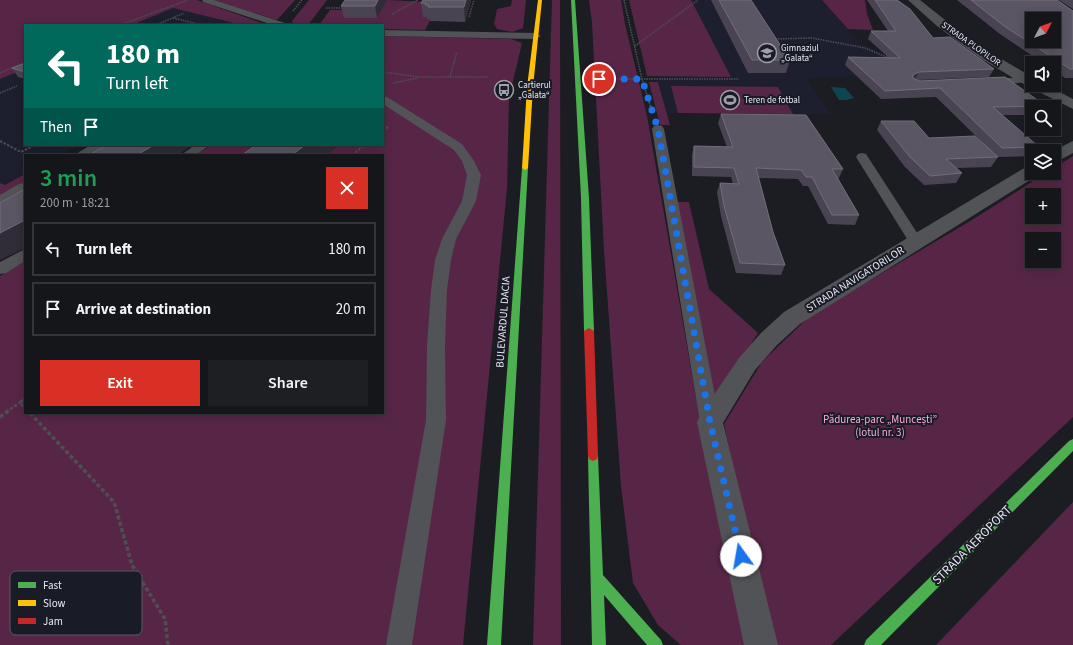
<!DOCTYPE html>
<html lang="en">
<head>
<meta charset="utf-8">
<style>
  body { margin:0; font-family:"Source Sans 3",sans-serif; background:#1e1f23; color:#f1f3f6; height:100vh; display:flex; flex-direction:column; font-size:15px; white-space:nowrap }
  * { box-sizing:border-box; margin:0 }
  p { font-size:13px; color:#9d9fa2 }
  .icon { flex:none; width:22px; height:22px; fill:none; stroke:currentColor; stroke-width:2; stroke-linecap:round; stroke-linejoin:round }
  .map { position:relative; flex:1; overflow:hidden }
  .sheet { position:absolute; left:24px; top:154px; width:360px; height:260px; display:flex; flex-direction:column; background:#15161a; border-radius:0px; box-shadow:0 2px 10px #0003,0 0 0 1px #343539 }
  .sheet>* { flex:none }
  .banner { position:absolute; left:24px; top:24px; width:360px; height:122px; border-radius:0px; box-shadow:0 2px 10px #0003,0 0 0 1px #343539; background:#00695c; color:#fff; overflow:hidden }
  .needle { width:26px; rotate:49deg }
  .fabs { position:absolute; left:1025px; top:12px; display:grid; gap:8px }
  .fabs a { display:grid; place-items:center; width:36px; height:36px; border-radius:0px; background:#15161a; box-shadow:0 2px 10px #0003,0 0 0 1px #343539; font-size:20px }
  .pin { position:absolute; display:grid; place-items:center; width:34px; height:34px; color:#fff; margin:-17px; border:2px solid #fff; border-radius:50%; box-shadow:0 1px 4px #0007 }
  .me { position:absolute; width:44px; margin:-22px; rotate:347deg; stroke-linejoin:round; filter:drop-shadow(0 0 3px #0008) }
  .turn { display:flex; align-items:center; gap:14px; height:84px; padding:0 16px; font-size:18px }
  .turn .icon { width:52px; height:52px; stroke-width:2.5 }
  .turn b { display:block; font-size:28px; line-height:34px }
  .then { display:flex; align-items:center; height:38px; padding:0 16px; background:#0003; gap:8px; font-size:15px }
  .round { display:grid; place-items:center; flex:none; width:42px; height:42px; border-radius:0px; background:#1e1f23 }
  .summary { display:flex; align-items:center; justify-content:space-between; height:68px; padding:0 16px }
  h1 { font-size:24px; font-weight:600; line-height:30px; color:#1e9e55 }
  .cta { display:flex; gap:8px; margin-top:auto; padding:8px 16px }
  .cta a { flex:1; height:46px; border-radius:0px; background:#d93025; color:#fff; font-size:16px; font-weight:600; line-height:46px; text-align:center }
  .cta a+a { background:#1e1f23; color:#f1f3f6 }
  ul { padding:0; list-style:none }
  li { display:flex; align-items:center; gap:12px; height:54px; margin:0 8px 6px; padding:0 8px; border:2px solid #343539; border-radius:0px }
  li div { flex:1 }
  li b { display:block; font-size:15px }
  li em { font-style:normal }
  .map>svg:first-child { display:block }
  .built { fill:#1d1f2e }
  .green { fill:#572646; fill-rule:evenodd }
  .water { fill:#0d4650 }
  .lines { fill:none; stroke-linecap:round; stroke-linejoin:round }
  .path-far3 { stroke:#4e4f53; stroke-width:1.5; stroke-dasharray:1.5 1; stroke-linecap:butt }
  .path-far2 { stroke:#4e4f53; stroke-width:2; stroke-dasharray:2.5 1.5; stroke-linecap:butt }
  .path-far1 { stroke:#4e4f53; stroke-width:2.5; stroke-dasharray:3 2; stroke-linecap:butt }
  .path { stroke:#4e4f53; stroke-width:3.5; stroke-dasharray:4 2.5; stroke-linecap:butt }
  .lane { fill:#515356; fill-rule:evenodd }
  .street { fill:#515356; fill-rule:evenodd }
  .fast { fill:#4caf50; fill-rule:evenodd }
  .slow { fill:#ffc107; fill-rule:evenodd }
  .jam { fill:#c62828; fill-rule:evenodd }
  .wall { fill:#4a4452 }
  .shaded-wall { fill:#302d38 }
  .building { fill:#5b5663; stroke:#716d79; fill-rule:evenodd }
  .route { stroke:#1a73e8; stroke-width:7; stroke-dasharray:0 12.6 }
  .labels { text-anchor:middle; dominant-baseline:central; stroke-width:4; stroke-linejoin:round; paint-order:stroke }
  .far-street-label { font-size:9px; fill:#e7e8f0; stroke:#191b26 }
  .far-poi-label { font-size:9px; fill:#e7e8f0; stroke:#191b26; text-anchor:start }
  .street-label { font-size:11px; fill:#e7e8f0; stroke:#191b26 }
  .park-label { font-size:11px; fill:#f7acda; stroke:#191b26 }
  .near-street-label { font-size:13px; fill:#e7e8f0; stroke:#191b26 }
  .key { fill:#191b26; stroke:#575863; stroke-width:1 }
  .key-label { font-size:11px; fill:#e7e8f0 }
</style>
</head>
<body>
<div class="map">
<svg width="1073" height="645" viewBox="0 0 1073 645">
  <rect width="100%" height="100%" fill="#1c1d23"/>
  <path class="built" d="M638,0H822L848,29L859,43L932,75L807,78L828,111L832,114L667,113Z
    M173,8L242,25H132Z
    M25,69V145H80L61,155H25V174L5,185L0,183V79Z"/>
  <path class="green" d="M0,0H197L267,25H242L173,8L132,25H25V69L0,79Z
    M213,0H295L277,20Z
    M309,0H327L308,25L293,24L292,21Z
    M387,0L429,2L428,17L431,19L425,30L383,29V25H319L330,10H349L344,18H377Z
    M512,0H526L523,28L512,32L497,29L494,24L497,9L511,6Z
    M552,0H560L561,645H533Z
    M589,0H621L625,24L647,116L701,426L746,645H681L658,625L633,583L621,486L604,250L592,22Z
    M629,0H691L731,77L647,76Z
    M822,0H865L867,14L873,30L848,29Z
    M383,36L511,39L522,43L509,98L507,188L463,645H0V276L25,260V413H383V155H326L339,145H383Z
    M649,82H658L670,125H660Z
    M671,86L778,87L793,114L678,113Z
    M212,145H271L257,155H196Z
    M1073,156V417L831,645H776L748,538L724,424L762,362L811,315L972,220L1046,173H1054V168ZM1032,195H1054V217H1032ZM1032,239H1054V261H1032Z
    M25,174V183L0,196V183L5,185Z
    M677,202H689L709,289L758,333L712,406Z
    M1073,502V645H936Z"/>
  <path class="water" d="M831,87L845,88L854,98L846,100H839Z"/>
  <g class="lines">
    <path class="path-far3" d="M624,0L642,79L649,102
      M326,8H343
      M293,11L302,0
      M392,14L418,0
      M469,17L474,0
      M173,18L202,25
      M120,25L188,0
      M156,25L184,13
      M183,25H186
      M773,39L812,38L865,48L889,58
      M635,46L698,0
      M383,72L420,77H488
      M0,73L25,63
      M450,76L457,52
      M599,79H738
      M393,83L418,78
      M0,93L17,86"/>
    <path class="path-far2" d="M649,101L652,112
      M383,131L389,126
      M0,141L21,152L35,145
      M352,155L365,145"/>
    <path class="path-far1" d="M25,396L20,403L25,408
      M6,412L25,399"/>
    <path class="path" d="M30,413L114,502L132,565L165,619L168,645
      M0,417L8,411"/>
    <path class="lane" d="M202,0H214L285,23L287,25H273L203,2Z
      M383,30L536,33L541,36L536,39L383,36Z
      M1027,77L1032,80L1031,82L989,85L984,82L989,79Z
      M383,96L387,97L462,144L474,161L481,175L476,201L456,239L451,260L447,290L445,346L446,420L412,645H386L426,420L427,346L431,290L435,260L442,239L462,201L467,175L462,161L454,150L383,104Z
      M658,125L662,126L664,129L720,422L717,428L710,430L703,428L700,422L652,129L654,126Z
      M195,145H210L196,155H181Z
      M862,153L866,154L923,242L921,245L916,247L911,245L909,242L856,157L858,154Z
      M25,249V261L6,273L0,274V262Z"/>
    <path class="street" d="M908,0H920L974,43L1032,77V85H1046L1073,99V109L1027,86L980,58L937,26Z
      M1073,141V153L1060,160L1054,162V151H1053Z
      M91,145H111C103,157 89,155 77,155L79,152Z
      M1032,166V173H1039L1038,175L800,324L777,345L755,370L723,423L778,645H744L697,422L701,414L739,358L761,333L784,312L1026,167Z
      M25,183V195L6,206L0,207V195L19,184Z"/>
    <path class="fast" d="M571,0H575L589,198L594,331L589,334L584,331L581,198Z
      M525,166L528,168L501,645H487L522,168Z
      M1073,439V451L881,645H864L866,640L1069,441Z
      M593,451L597,453L598,456L603,575L661,640L663,645H647L604,595L606,645H592L588,456L589,453Z"/>
    <path class="slow" d="M538,0H542L533,87L528,168L525,170L522,168L527,87Z"/>
    <path class="jam" d="M589,328L594,331L598,456L597,459L593,461L589,459L588,456L584,331Z"/>
  </g>
  <path class="wall" d="M345,0H387L377,18H344L341,6Z
    M423,0H471L465,22L430,21V19H427V17H423L421,3Z
    M711,0H751L790,60L786,73H748Z
    M867,0H897L933,38L994,69L989,77L918,80L1046,106L1045,107H1032V115H1002L1039,147L1036,151H1032V156L998,157L991,167L956,168L962,173L956,183L924,185L905,167L877,130L881,121L929,138L987,147L936,97L881,99L845,65L848,57H888L868,39L871,31H888Z
    M957,0H1057L1073,11V78H1065L1054,70V63H1043L1000,34Z
    M1059,0H1073V9Z
    M25,63V79L18,77L12,68Z
    M721,114L843,169L839,178H838L859,215L855,225L828,224L808,186H803L798,179L759,178L773,232L785,265L781,275L736,273L721,216L717,192L720,183L733,184L731,177L692,176V155L694,146L727,147L718,123Z"/>
  <path class="shaded-wall" d="M378,0H387L377,18L375,6Z
    M466,0H471L465,22L464,7Z
    M919,72L915,80L909,84L913,75Z
    M154,145H193L177,155H137Z
    M305,145H339L326,155H292Z
    M25,220V248L0,260V233Z"/>
  <path class="building" d="M345,0H378L375,6H341Z
    M423,0H466L464,7H428L429,5H425L426,3H421Z
    M719,0H751L790,60H752Z
    M875,0H897L910,9L933,38L950,37L994,69L919,72L913,75V78L919,81L1005,77L1046,106L993,107L1039,147L1002,148L940,88L885,91L848,57L900,58L871,31H896Z
    M971,0H1057L1073,11V69H1070L1004,26ZM1032,19H1054V41H1032Z
    M25,63V72L12,68Z
    M721,114L806,115L843,169H832L859,215H832L812,177H806L801,170L756,168L773,232L785,265L740,263L724,206L720,183L739,184L734,168L694,167V146L733,147Z
    M881,121H914L929,138L975,136L998,157L946,159L962,173L930,176L910,157Z
    M107,145H154L137,155H89Z
    M256,145H305L292,155H242Z
    M25,189V220L0,233V203Z"/>
  <g class="lines">
    <path class="route" d="M599,79H642L658,129L710,422L741,556"/>
  </g>
  <defs>
    <g id="school-ring" transform="scale(1)"><circle r="9.5" fill="#191b26" stroke="#a0a1a8" stroke-width="1.5"/><path d="M0-5L7-2L0 1L-7-2ZM-4 1L0 2.5L4 1V4Q0 6-4 4Z" fill="#a0a1a8"/></g>
    <g id="bus-ring" transform="scale(1)"><circle r="9.5" fill="#191b26" stroke="#a0a1a8" stroke-width="1.5"/><path d="M-5-6H5V4H4V6H2V4H-2V6H-4V4H-5ZM-3.5-4V0h7V-4ZM-3.5 1.2v1.5H-2V1.2ZM2 1.2v1.5H3.5V1.2Z" fill="#a0a1a8"/></g>
    <g id="stadium-ring" transform="scale(1)"><circle r="9.5" fill="#191b26" stroke="#a0a1a8" stroke-width="1.5"/><path d="M0-5a6.5 5 0 1 0 0 10a6.5 5 0 1 0 0-10ZM-3.5-1.8h7v3.6h-7Z" fill="#a0a1a8"/></g>
  </defs>
  <g fill-rule="evenodd">
    <use href="#school-ring" x="767" y="53"/>
    <use href="#bus-ring" x="504" y="90"/>
    <use href="#stadium-ring" x="730" y="100"/>
  </g>
  <g class="labels">
    <g class="far-street-label">
      <text transform="translate(971 44) rotate(35)">STRADA PLOPILOR</text>
    </g>
    <g class="far-poi-label">
      <text x="781" y="48">Gimnaziul<tspan x="781" dy="10">„Galata“</tspan></text>
      <text x="518" y="85">Cartierul<tspan x="518" dy="10">„Galata“</tspan></text>
      <text x="744" y="100">Teren de fotbal</text>
    </g>
    <g class="street-label">
      <text transform="translate(855 279) rotate(-32)">STRADA NAVIGATORILOR</text>
      <text transform="translate(503 322) rotate(-86)">BULEVARDUL DACIA</text>
    </g>
    <g class="park-label">
      <text x="880" y="419">Pădurea-parc „Muncești”<tspan x="880" dy="13">(lotul nr. 3)</tspan></text>
    </g>
    <g class="near-street-label">
      <text transform="translate(972 545) rotate(-45)">STRADA AEROPORT</text>
    </g>
  </g>
  <rect x="10" y="571" width="132" height="64" rx="6" class="key"/>
  <rect x="18" y="582" width="18" height="6" fill="#4caf50"/>
  <rect x="18" y="600" width="18" height="6" fill="#ffc107"/>
  <rect x="18" y="618" width="18" height="6" fill="#c62828"/>
  <g class="key-label">
    <text x="43" y="589">Fast</text>
    <text x="43" y="607">Slow</text>
    <text x="43" y="625">Jam</text>
  </g>
</svg>
<div class="fabs">
<a><svg class="needle" viewBox="-14 -14 28 28"><path d="M0-13l5 13h-10z" fill="#e53935"/><path d="M0 13l5-13h-10z" fill="#9d9fa2"/></svg></a>
<a><svg class="icon" aria-label="sound" viewBox="0 0 24 24"><path d="M4 9h4l5-4v14l-5-4H4zM17 9q2 3 0 6"/></svg></a>
<a><svg class="icon" aria-label="search" viewBox="0 0 24 24"><circle cx="10" cy="10" r="6"/><path d="M15 15l6 6"/></svg></a>
<a><svg class="icon" aria-label="layers" viewBox="0 0 24 24"><path d="M12 4l9 5-9 5-9-5zM3 14l9 5 9-5"/></svg></a>
<a>+</a>
<a>−</a>
</div>
<div class="pin" style="left:599px;top:79px;background:#d93025"><svg class="icon" aria-label="arrive" viewBox="0 0 24 24"><path d="M6 21V4h12l-3 4 3 4H6"/></svg></div>
<svg class="me" style="left:741px;top:556px" viewBox="-20 -20 40 40"><circle r="19" fill="#fff"/><path d="M0-13L10 11 0 6-10 11z" fill="#1a73e8"/></svg>
<div class="banner">
<div class="turn"><svg class="icon" aria-label="left" viewBox="0 0 24 24"><path d="M17 20v-9H6M10 6l-5 5 5 5"/></svg><div><b>180 m</b>Turn left</div></div>
<div class="then">Then<svg class="icon" aria-label="arrive" viewBox="0 0 24 24"><path d="M6 21V4h12l-3 4 3 4H6"/></svg></div>
</div>
<section class="sheet">
<div class="summary"><div><h1>3 min</h1><p>200 m · 18:21</p></div><a class="round" style="background:#d93025;color:#fff"><svg class="icon" aria-label="close" viewBox="0 0 24 24"><path d="M6 6l12 12M18 6L6 18"/></svg></a></div>
<ul>
<li><svg class="icon" aria-label="left" viewBox="0 0 24 24"><path d="M17 20v-9H6M10 6l-5 5 5 5"/></svg><div><b>Turn left</b></div><em>180 m</em></li>
<li><svg class="icon" aria-label="arrive" viewBox="0 0 24 24"><path d="M6 21V4h12l-3 4 3 4H6"/></svg><div><b>Arrive at destination</b></div><em>20 m</em></li>
</ul>
<div class="cta"><a>Exit</a><a>Share</a></div>
</section>
</div>
</body>
</html>
